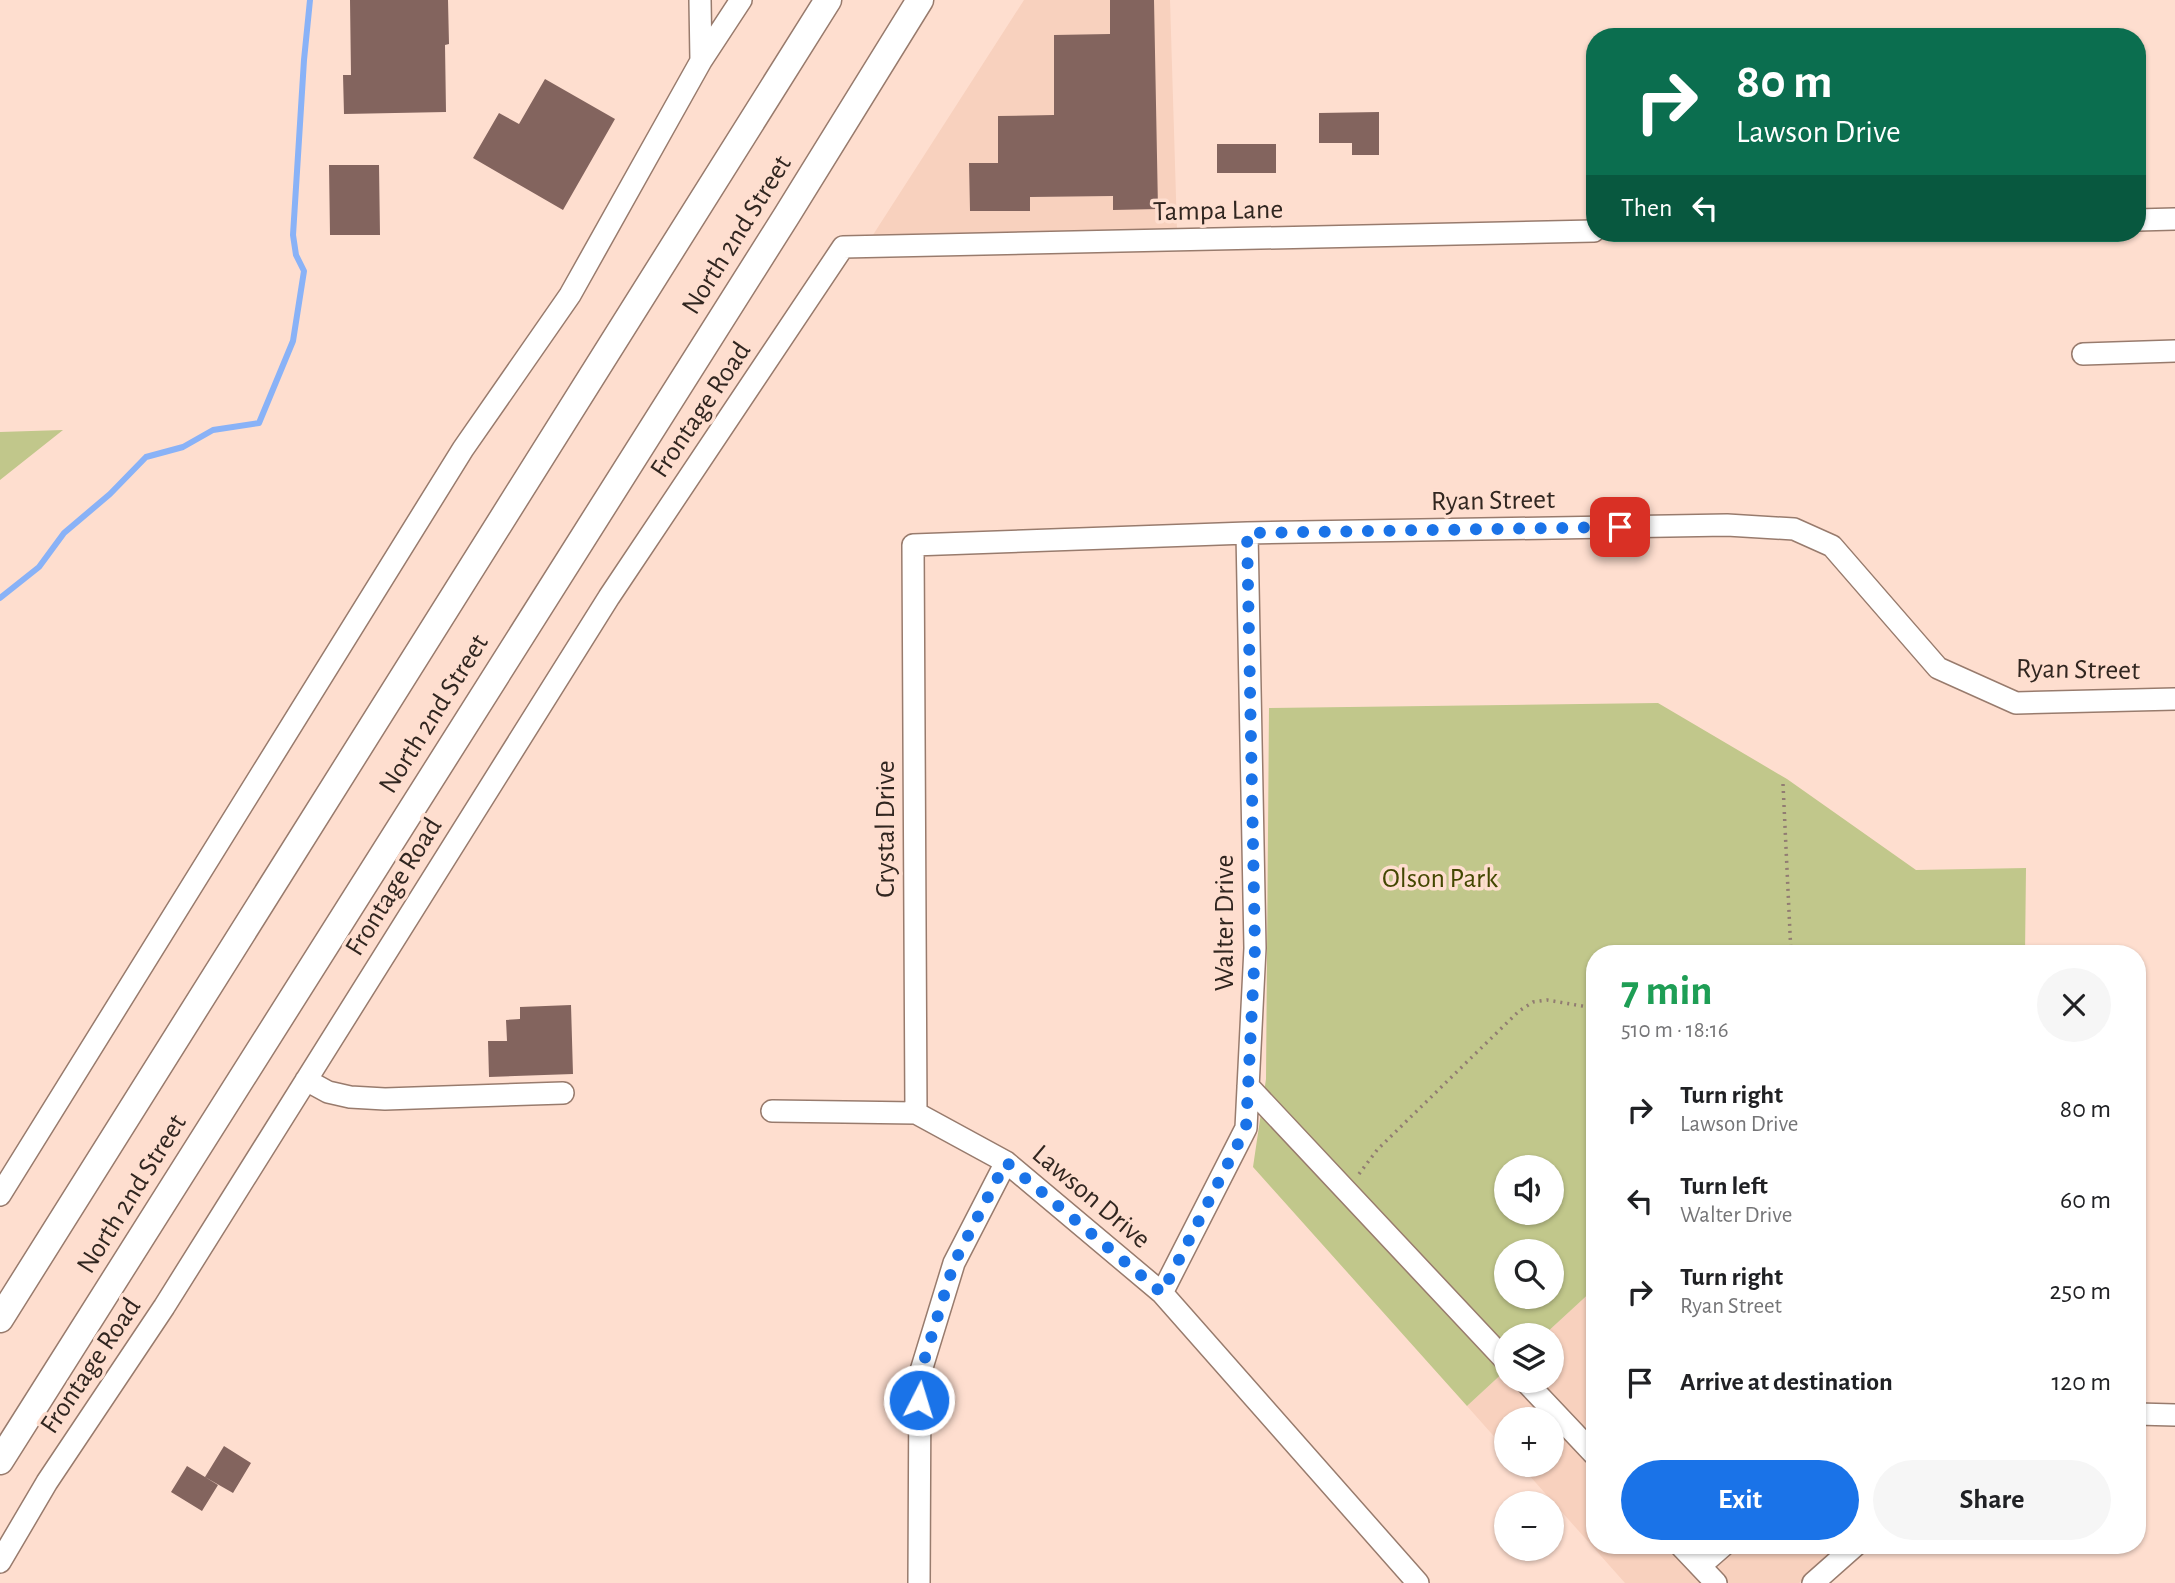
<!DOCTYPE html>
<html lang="en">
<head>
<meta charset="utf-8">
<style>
  body { margin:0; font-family:"Alegreya Sans",sans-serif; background:#f6f6f6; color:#202124; height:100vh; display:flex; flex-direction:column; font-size:26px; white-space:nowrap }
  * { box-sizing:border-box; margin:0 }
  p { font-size:23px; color:#757577 }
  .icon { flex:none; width:38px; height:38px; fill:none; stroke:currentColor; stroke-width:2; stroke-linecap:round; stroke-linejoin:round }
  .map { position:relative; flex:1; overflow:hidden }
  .details { position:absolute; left:1586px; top:945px; width:560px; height:609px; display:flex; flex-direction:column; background:#fff; border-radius:28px; box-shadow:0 2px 5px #0004 }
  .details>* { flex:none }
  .guide { position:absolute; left:1586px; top:28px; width:560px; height:214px; border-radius:28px; box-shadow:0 2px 5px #0004; background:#0b6e4f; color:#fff; overflow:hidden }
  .buttons { position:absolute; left:1494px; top:1155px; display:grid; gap:14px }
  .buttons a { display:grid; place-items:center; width:70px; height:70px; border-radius:50%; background:#fff; box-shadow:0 2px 5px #0004; font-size:35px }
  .pin { position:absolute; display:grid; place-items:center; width:60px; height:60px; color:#fff; margin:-30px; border-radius:14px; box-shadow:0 4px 10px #0006 }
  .me { position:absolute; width:77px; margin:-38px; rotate:5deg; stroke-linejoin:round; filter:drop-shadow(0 0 5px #0008) }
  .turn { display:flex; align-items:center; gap:24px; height:147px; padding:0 35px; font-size:32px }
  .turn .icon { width:91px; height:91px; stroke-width:2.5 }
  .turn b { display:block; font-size:49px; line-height:60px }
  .then { display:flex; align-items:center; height:66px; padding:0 35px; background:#0003; gap:14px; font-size:26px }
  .round { display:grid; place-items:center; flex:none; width:74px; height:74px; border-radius:37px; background:#f6f6f6 }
  .head { display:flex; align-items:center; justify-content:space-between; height:119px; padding:0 35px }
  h1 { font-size:42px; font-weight:700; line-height:52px; color:#1e9e55 }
  .button { display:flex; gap:14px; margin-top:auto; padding:14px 35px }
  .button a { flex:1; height:80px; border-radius:42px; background:#1a73e8; color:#fff; font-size:28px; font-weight:700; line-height:80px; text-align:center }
  .button a+a { background:#f6f6f6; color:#202124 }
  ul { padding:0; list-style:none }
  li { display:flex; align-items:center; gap:21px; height:91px; padding:0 35px }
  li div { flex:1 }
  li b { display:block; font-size:26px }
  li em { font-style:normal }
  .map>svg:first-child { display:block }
  .built { fill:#f8d1be }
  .green { fill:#c1c78b; fill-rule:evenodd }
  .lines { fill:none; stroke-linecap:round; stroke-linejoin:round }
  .stream { stroke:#89b2f7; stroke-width:6 }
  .building { fill:#83645e }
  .minor-casing { stroke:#987b6d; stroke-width:24 }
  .major-casing { stroke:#987b6d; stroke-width:29 }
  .path { stroke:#917c72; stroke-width:3.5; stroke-dasharray:2 5; stroke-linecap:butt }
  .minor { stroke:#fff; stroke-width:21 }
  .major { stroke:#fff; stroke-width:26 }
  .route { stroke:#1a73e8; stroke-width:12; stroke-dasharray:0 21.6 }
  .labels { text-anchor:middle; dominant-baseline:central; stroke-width:7; stroke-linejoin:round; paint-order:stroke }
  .street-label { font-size:28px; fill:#312620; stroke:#fedecf }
  .park-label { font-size:28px; fill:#434701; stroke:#fedecf }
</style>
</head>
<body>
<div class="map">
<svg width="2175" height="1583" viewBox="0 0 2175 1583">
  <rect width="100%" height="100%" fill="#fedecf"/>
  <path class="built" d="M1024,0H1170L1177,230L871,238Z
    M1594,1289V1545H1842L1799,1583H1625L1520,1465H1552V1419H1507V1451L1467,1406L1507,1369V1381H1552V1335H1544Z"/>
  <path class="green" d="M63,430L0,480V432Z
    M1658,703L1787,779L1916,870L2026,868L2025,954H1594V1289L1544,1335H1507V1369L1467,1406L1253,1167L1266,1079L1269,708ZM1507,1167H1552V1213H1507ZM1507,1251H1552V1297H1507Z"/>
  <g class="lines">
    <path class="stream" d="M0,598L39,567L64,533L110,494L146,457L183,447L213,430L259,423L293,341L304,271L296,255L293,235L304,60L310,0"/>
  </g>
  <path class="building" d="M350,0H448L449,44L445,45L446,112L344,114L343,75H351Z
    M1110,0H1154L1158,209L1113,210V196L1030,197V211H970L969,163H998V116L1054,115V35L1110,34Z
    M545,79L615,119L563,210L473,158L499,113L519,124Z
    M1379,112V155H1352V143H1319V113Z
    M1217,144H1276V173H1217Z
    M329,165H379L380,235H330Z
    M571,1005L573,1074L489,1077L488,1041H507L506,1020L520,1019V1007Z
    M224,1446L251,1463L233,1493L205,1477Z
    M187,1466L218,1485L202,1511L171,1492Z"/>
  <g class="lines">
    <g class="minor-casing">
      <path id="minor" d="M700,0L701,61
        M2137,220L2175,219
        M2083,354L2175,351
        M306,1080L328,1092L350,1097L385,1099L563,1093
        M1248,1086L1507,1362
        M772,1111L916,1113L1006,1162L1162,1293L1418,1583
        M916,1113L913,545L1247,533L1727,525L1794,529L1832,546L1938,668L2016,703L2175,699
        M0,1195L463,449L570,295L701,61L741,0
        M1162,1293L1246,1128L1255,948L1247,533
        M1525,1381L1594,1454
        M2137,1414L2175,1415
        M1680,1545L1716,1583
        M0,1562L47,1482L164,1307L609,597L843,247L1594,231
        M1700,1566L1724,1545
        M919,1583L920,1374L954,1263L1006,1162
        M1813,1583L1856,1545"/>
    </g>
    <g class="major-casing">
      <path id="major" d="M0,1319L828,0
        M0,1461L787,215L920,0"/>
    </g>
    <path class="path" d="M1783,784L1791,954
      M1359,1174L1377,1150L1519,1011L1533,1002L1547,1000L1594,1008"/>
    <use href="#minor" class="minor"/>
    <use href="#major" class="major"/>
  </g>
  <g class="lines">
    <path class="route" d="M919,1400L920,1374L954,1263L1006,1162L1162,1293L1246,1128L1255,948L1247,533L1620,527"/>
  </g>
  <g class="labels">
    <g class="street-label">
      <text transform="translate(1218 211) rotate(-1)">Tampa Lane</text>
      <text transform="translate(737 235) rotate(-58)">North 2nd Street</text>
      <text transform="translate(701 410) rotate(-56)">Frontage Road</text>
      <text transform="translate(1493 501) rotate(-1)">Ryan Street</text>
      <text transform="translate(2078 670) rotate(1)">Ryan Street</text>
      <text transform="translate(434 714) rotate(-58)">North 2nd Street</text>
      <text transform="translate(886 829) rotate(-90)">Crystal Drive</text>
      <text transform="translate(394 887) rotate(-58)">Frontage Road</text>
      <text transform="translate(1225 923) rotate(-90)">Walter Drive</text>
      <text transform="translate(132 1194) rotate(-58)">North 2nd Street</text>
      <text transform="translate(1091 1197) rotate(40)">Lawson Drive</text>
      <text transform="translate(91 1366) rotate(-56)">Frontage Road</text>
    </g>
    <g class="park-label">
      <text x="1440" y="879">Olson Park</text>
    </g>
  </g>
</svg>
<div class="buttons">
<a><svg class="icon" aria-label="sound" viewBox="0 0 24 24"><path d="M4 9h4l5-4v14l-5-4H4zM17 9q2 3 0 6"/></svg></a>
<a><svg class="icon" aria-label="search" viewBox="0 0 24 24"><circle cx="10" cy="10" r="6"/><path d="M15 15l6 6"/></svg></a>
<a><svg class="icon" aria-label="layers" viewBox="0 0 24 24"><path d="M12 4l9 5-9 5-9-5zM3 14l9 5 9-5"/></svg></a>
<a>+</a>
<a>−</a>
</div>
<div class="pin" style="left:1620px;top:527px;background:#d93025"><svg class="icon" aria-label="arrive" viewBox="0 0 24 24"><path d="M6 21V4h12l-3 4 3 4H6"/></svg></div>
<svg class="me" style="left:919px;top:1400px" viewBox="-20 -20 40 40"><circle r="17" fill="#1a73e8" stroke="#fff" stroke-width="3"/><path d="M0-11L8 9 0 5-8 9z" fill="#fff"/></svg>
<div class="guide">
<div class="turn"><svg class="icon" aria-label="right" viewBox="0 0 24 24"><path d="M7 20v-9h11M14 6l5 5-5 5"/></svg><div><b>80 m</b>Lawson Drive</div></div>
<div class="then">Then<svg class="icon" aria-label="left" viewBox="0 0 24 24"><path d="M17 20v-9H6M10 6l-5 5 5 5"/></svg></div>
</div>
<section class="details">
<div class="head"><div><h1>7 min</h1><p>510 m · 18:16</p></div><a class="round"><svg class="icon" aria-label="close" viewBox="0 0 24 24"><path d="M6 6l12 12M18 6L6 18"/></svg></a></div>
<ul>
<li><svg class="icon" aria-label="right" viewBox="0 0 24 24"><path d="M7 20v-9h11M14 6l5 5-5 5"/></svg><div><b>Turn right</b><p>Lawson Drive</p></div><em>80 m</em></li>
<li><svg class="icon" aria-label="left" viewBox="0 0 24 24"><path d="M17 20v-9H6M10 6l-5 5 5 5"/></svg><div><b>Turn left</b><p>Walter Drive</p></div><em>60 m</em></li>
<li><svg class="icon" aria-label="right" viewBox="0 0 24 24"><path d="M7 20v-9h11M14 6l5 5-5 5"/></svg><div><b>Turn right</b><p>Ryan Street</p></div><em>250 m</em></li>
<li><svg class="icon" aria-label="arrive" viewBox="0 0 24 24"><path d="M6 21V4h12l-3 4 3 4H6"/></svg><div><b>Arrive at destination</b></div><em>120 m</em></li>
</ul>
<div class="button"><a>Exit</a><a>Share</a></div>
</section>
</div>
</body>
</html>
